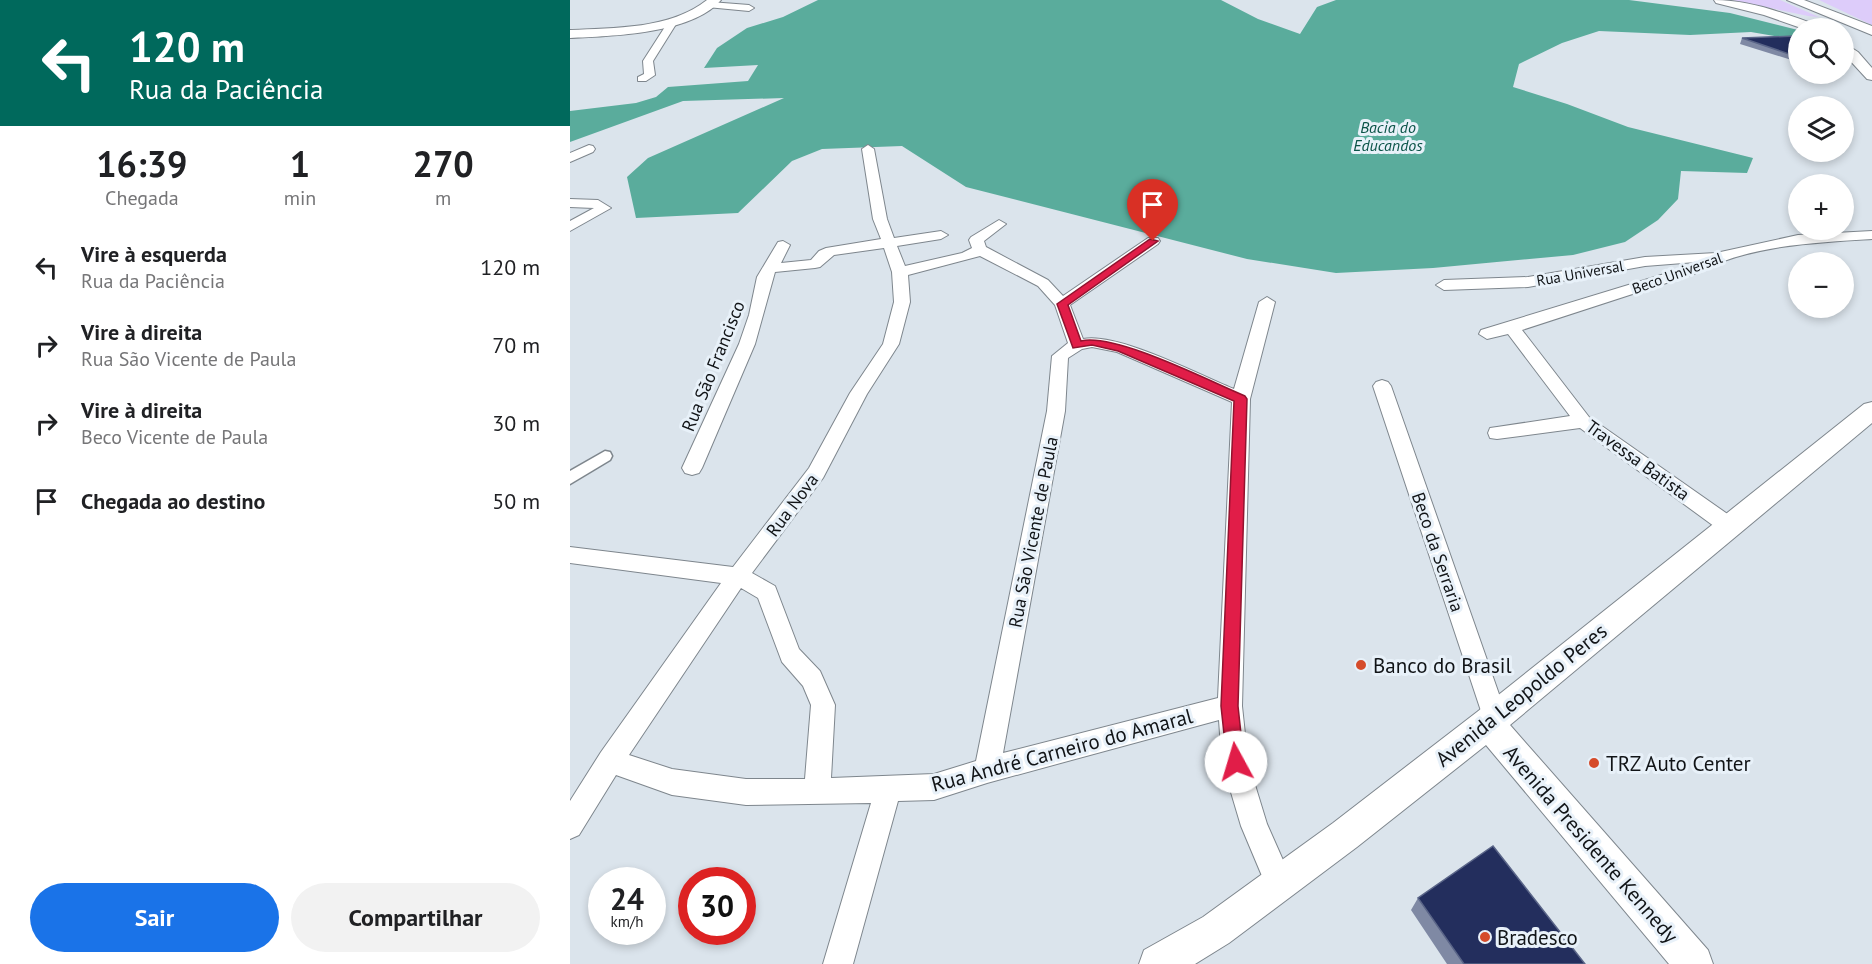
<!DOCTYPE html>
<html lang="pt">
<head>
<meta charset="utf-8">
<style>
  body { margin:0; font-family:"PT Sans",sans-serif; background:#f2f2f2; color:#202124; height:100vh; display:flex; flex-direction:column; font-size:22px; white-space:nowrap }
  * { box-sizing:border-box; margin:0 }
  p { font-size:20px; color:#757577 }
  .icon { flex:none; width:33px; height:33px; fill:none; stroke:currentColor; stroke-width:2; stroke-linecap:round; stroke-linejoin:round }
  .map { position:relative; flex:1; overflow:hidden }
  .sheet { display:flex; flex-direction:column; background:#fff; width:570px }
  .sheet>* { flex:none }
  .hud { background:#00695c; color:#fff; overflow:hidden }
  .fabs { position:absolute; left:1218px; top:18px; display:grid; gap:12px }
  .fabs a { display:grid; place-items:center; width:66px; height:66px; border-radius:50%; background:#fff; box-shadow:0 3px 9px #0003; font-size:30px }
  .speed { position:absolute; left:18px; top:867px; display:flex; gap:12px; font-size:30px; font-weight:700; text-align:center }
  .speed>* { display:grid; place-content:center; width:78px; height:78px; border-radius:50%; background:#fff; box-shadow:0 3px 9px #0003; line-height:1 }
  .speed small { font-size:15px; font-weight:400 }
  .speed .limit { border:9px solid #d22; background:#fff; color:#111 }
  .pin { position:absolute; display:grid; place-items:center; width:51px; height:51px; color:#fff; margin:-62px -26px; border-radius:50% 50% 50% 0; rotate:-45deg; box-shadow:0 0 6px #0007 }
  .pin .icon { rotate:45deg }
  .me { position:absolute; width:66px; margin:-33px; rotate:354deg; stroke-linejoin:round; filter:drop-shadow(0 0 4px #0008) }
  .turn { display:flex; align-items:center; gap:21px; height:126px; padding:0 30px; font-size:27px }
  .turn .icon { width:78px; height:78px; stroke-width:2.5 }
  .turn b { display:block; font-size:42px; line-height:51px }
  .eta { display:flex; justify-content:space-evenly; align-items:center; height:102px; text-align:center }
  .eta b { font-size:36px; font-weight:800; line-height:42px }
  .button { display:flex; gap:12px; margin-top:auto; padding:12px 30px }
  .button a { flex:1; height:69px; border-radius:36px; background:#1a73e8; color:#fff; font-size:24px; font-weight:800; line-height:69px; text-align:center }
  .button a+a { background:#f2f2f2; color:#202124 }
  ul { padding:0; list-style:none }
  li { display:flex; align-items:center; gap:18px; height:78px; padding:0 30px }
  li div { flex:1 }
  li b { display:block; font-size:22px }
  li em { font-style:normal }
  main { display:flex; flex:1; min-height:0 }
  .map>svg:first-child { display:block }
  .green { fill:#ddccfa }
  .water { fill:#5aac9c }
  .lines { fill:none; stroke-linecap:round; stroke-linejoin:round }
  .pedestrian-casing { stroke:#7e868d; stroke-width:3 }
  .minor-casing { stroke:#7e868d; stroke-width:2 }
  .tertiary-casing { stroke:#7e868d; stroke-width:2 }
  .pedestrian { fill:#fff; fill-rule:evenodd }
  .minor { fill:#fff; fill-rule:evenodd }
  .tertiary { fill:#fff; fill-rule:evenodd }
  .wall { fill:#7f89a4 }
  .building { fill:#232e5d; stroke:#5a6588; stroke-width:1.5 }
  .route { fill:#e11d48; stroke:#92132f; stroke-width:1.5 }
  .poi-dot { fill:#d54b2a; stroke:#e8f1f9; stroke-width:2 }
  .labels { text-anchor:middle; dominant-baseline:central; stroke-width:6; stroke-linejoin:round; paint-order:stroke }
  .far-street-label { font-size:15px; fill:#111417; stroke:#e8f1f9 }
  .far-water-label { font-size:16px; font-style:italic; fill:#0b5448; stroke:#e8f1f9 }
  .street-label { font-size:18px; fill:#111417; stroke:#e8f1f9 }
  .near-poi-label { font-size:21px; fill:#111417; stroke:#e8f1f9; text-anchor:start }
  .near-street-label { font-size:21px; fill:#111417; stroke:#e8f1f9 }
</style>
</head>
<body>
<main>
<section class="sheet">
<div class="hud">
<div class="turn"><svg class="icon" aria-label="left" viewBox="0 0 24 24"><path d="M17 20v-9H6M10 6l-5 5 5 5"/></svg><div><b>120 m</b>Rua da Paciência</div></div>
</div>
<div class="eta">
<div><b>16:39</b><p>Chegada</p></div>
<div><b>1</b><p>min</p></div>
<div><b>270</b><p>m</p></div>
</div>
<ul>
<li><svg class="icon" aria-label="left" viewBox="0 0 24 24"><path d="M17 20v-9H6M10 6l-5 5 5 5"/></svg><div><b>Vire à esquerda</b><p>Rua da Paciência</p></div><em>120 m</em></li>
<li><svg class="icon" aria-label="right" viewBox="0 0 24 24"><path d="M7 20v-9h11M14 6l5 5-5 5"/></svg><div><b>Vire à direita</b><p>Rua São Vicente de Paula</p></div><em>70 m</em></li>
<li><svg class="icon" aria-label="right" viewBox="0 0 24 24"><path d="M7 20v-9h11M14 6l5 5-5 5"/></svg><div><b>Vire à direita</b><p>Beco Vicente de Paula</p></div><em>30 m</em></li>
<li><svg class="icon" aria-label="arrive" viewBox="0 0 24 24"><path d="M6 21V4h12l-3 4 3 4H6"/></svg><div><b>Chegada ao destino</b></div><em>50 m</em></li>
</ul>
<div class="button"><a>Sair</a><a>Compartilhar</a></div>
</section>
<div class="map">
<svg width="1302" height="964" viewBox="0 0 1302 964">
  <rect width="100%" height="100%" fill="#dbe4ec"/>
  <path class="green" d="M1162,0H1210L1249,17L1238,16Z
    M1249,0H1302V25Z"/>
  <path class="water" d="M248,0H651L688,19L730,34L747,7L766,0H1059L1160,13L1228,30V40L1181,32L1120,35L1029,31L992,43L949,64L943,87L997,104L1058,127L1183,158L1177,173L1111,171L1108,199L1088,220L1055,242L1003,255L863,268L766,273L677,259L396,187L332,146L252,149L222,161L168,213L66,218L57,177L78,158L214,98L113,101L0,142V111L66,103L86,97L98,87L178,81L188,65L134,68L147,48L177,28L213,17Z"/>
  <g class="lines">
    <g class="pedestrian-casing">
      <path id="pedestrian" d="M35,451L40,452L42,456L40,460L0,484V471Z"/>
    </g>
    <g class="minor-casing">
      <path id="minor" d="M140,2L179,5L184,8L179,11L137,7L135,5Z
        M100,19L108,21L83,61L85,75L76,81H68V77L74,74L73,61Z
        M19,145L23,146L25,149L23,152L0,162V153Z
        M298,145L304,149L317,219L324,238L371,231L378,235L371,239L327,246L335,266L392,253L402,248L399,240L401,237L429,220L436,224L414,241L416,247L478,280L493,296L578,238H588L590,241L588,244L500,305L513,339C548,332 629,375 664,389L689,302L697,297L705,302L680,399L672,706L678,762L697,824L724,885L720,895L710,899L700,895L671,826L652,762L649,720L417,783L364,800L328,801L283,964H253L301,803L176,805L102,795L46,775L9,835L0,839V801L31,752L151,583L0,563V547L163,567L239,468L280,393L313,344L324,302L322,272L314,248L264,255L250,267L245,268L205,272L185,344L132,468L129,473L122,475L115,473L112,468L169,344L179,315L187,277L208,242L213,241L220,245L211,263L241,260L249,251L256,248L311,239L303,219L292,149ZM410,256L468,286L485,305L498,343L482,356L477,411L406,761L364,774L261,778L265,705L250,671L229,649L205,586L182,573L253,478L297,394L329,344L340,302L338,275ZM522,347L547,352L662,402L648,698L433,753L495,411L498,358L512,349ZM171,588L188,598L212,662L233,686L241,705L235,779H176L102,769L59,755Z
        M0,199L28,200L41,208L0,231V221L24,208L0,207Z
        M1302,231V239C1241,243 1179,245 1124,274L952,330L1019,417L1166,520L1169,526L1166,532L1159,534L1152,532L1010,428L927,439L920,438L918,433L920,428L927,427L1000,416L938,334L917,339L909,334L911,330L1114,268L1126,262L1075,266L958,287L874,290L866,285L874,280L958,277L1075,257L1146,253L1228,235Z
        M812,380L818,382L821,386L937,717L934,725L925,728L916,725L913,717L803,386L806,382Z"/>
    </g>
    <g class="tertiary-casing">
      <path id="tertiary" d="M137,0H151C122,34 42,36 0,38V30C44,28 101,29 137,0Z
        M1144,0C1180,0 1213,13 1247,25L1248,28H1231L1194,15L1146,3Z
        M1217,0H1234L1302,26V35Z
        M1274,43L1288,52L1302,68V80L1297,79L1274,54Z
        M1302,402V423L940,725L1138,950L1143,964H1099L916,745L787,847L659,943L625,964H569L574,950L633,917L763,823L907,712L1294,404Z"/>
    </g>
    <use href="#pedestrian" class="pedestrian"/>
    <use href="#minor" class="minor"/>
    <use href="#tertiary" class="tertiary"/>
  </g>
  <path class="wall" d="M1228,36V62L1170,44L1172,38Z
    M848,898L1015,964H877L841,910Z"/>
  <path class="building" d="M1226,36H1228V57L1172,38Z
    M923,846L1015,964H894L848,898Z"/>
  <path class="route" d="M580,239L588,241L498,305L511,341C546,333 639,381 675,396L677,399L668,706L674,762L672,768L666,770L659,768L657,762L651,706L664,401L548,351L522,345L503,348L487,304Z"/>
  <g class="poi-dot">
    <circle cx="791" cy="665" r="6"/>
    <circle cx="1024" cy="763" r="6"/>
    <circle cx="915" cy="937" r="6"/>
  </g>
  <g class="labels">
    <g class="far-street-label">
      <text transform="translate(1010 273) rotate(-10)">Rua Universal</text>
      <text transform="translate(1107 273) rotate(-20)">Beco Universal</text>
    </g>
    <g class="far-water-label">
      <text x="818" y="127">Bacia do<tspan x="818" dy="18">Educandos</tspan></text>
    </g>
    <g class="street-label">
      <text transform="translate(143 366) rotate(-68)">Rua São Francisco</text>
      <text transform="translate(1068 460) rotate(36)">Travessa Batista</text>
      <text transform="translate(222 505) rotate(-53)">Rua Nova</text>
      <text transform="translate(463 532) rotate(-79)">Rua São Vicente de Paula</text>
      <text transform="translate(868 552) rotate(71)">Beco da Serraria</text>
    </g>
    <g class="near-poi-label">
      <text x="803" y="665">Banco do Brasil</text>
      <text x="1036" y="763">TRZ Auto Center</text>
      <text x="927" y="937">Bradesco</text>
    </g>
    <g class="near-street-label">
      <text transform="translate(951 695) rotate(-39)">Avenida Leopoldo Peres</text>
      <text transform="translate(492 750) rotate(-15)">Rua André Carneiro do Amaral</text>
      <text transform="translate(1021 844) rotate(49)">Avenida Presidente Kennedy</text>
    </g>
  </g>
</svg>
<div class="fabs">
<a><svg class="icon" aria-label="search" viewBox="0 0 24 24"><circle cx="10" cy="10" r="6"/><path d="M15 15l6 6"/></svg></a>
<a><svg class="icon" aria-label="layers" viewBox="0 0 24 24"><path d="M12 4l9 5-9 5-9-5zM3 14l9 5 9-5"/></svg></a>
<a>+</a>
<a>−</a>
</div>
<div class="speed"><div>24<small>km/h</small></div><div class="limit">30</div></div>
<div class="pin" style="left:583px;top:241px;background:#d93025"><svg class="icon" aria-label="arrive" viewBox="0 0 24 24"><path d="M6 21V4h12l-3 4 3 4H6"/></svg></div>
<svg class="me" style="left:666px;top:762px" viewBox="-20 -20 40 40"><circle r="19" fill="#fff"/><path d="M0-13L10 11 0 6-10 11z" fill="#e11d48"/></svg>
</div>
</main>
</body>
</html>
